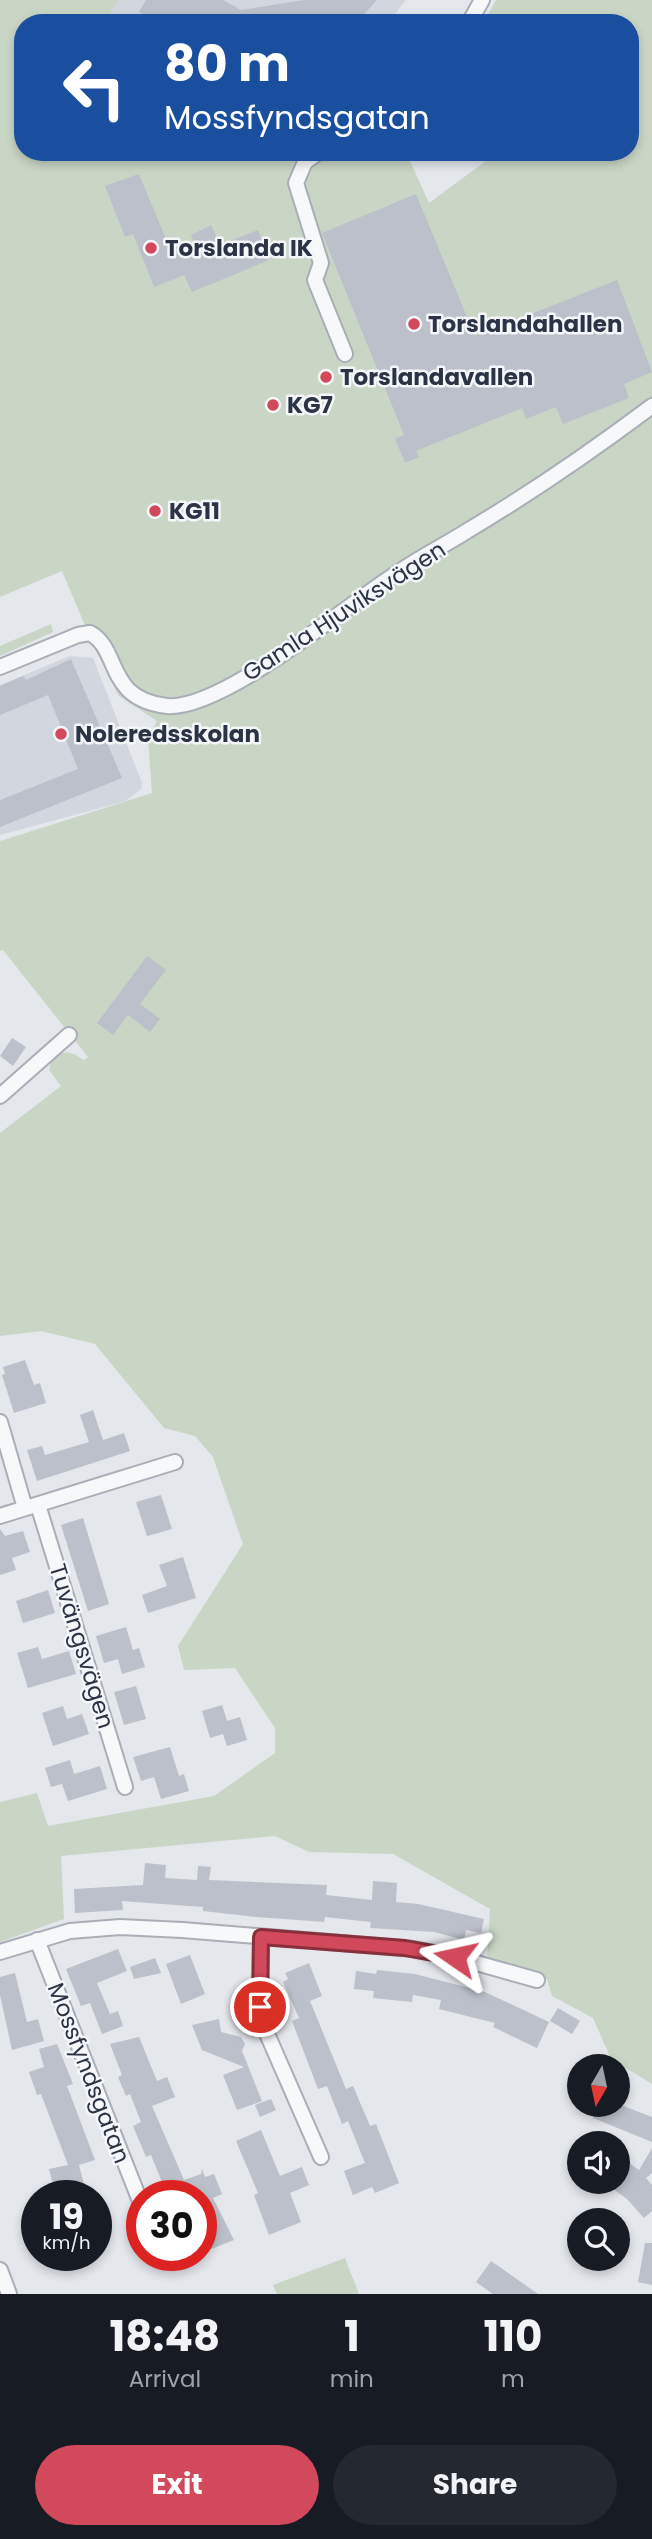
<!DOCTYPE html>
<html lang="en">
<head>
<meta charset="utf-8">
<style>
  body { margin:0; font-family:Poppins,sans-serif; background:#242831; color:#f1f3f6; height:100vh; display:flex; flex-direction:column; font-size:26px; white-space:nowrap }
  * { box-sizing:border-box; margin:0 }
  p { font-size:23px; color:#9ea1a6 }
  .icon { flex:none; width:38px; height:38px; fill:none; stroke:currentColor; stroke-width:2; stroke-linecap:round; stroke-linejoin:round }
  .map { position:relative; height:2294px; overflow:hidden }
  .details { display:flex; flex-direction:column; background:#171b24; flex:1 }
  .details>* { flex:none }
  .guide { position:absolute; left:14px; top:14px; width:625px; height:147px; border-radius:28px; box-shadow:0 4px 10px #0003; background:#1a4fa0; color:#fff; overflow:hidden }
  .needle { width:46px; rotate:189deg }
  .controls { position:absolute; left:567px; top:2054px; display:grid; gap:14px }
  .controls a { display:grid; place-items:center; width:63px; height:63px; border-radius:50%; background:#171b24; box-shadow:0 4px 10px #0003; font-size:35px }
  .speed { position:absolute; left:21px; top:2180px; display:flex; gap:14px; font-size:35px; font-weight:700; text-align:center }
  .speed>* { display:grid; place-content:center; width:91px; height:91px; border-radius:50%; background:#171b24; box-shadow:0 4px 10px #0003; line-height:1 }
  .speed small { font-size:18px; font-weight:400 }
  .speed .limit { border:10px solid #d22; background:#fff; color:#111 }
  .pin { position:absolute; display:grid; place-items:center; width:60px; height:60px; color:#fff; margin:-30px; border:4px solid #fff; border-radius:50%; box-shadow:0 2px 7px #0007 }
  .me { position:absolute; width:77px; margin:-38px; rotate:281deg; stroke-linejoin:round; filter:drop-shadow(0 0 5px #0008) }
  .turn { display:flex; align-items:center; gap:24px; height:147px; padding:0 35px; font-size:32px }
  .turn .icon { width:91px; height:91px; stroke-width:2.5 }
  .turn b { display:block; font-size:49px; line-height:60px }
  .eta { display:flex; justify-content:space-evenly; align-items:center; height:119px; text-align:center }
  .eta b { font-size:42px; font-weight:700; line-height:49px }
  .primary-button { display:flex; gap:14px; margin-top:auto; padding:14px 35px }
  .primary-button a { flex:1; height:80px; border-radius:42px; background:#d1495b; color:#fff; font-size:28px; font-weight:700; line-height:80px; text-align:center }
  .primary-button a+a { background:#242831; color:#f1f3f6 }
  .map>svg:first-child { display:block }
  .built { fill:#d2d6de }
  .green { fill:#c9d6c5 }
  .building { fill:#bbc0ca }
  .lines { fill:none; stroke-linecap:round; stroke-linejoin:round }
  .street-casing { stroke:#a9aeb7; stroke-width:18 }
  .street { stroke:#f7f8fa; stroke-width:14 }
  .route-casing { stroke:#882f3b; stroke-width:18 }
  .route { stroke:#d1495b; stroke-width:12 }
  .poi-dot { fill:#d1495b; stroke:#f4f6f9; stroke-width:2.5 }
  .labels { text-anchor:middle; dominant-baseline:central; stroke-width:5; stroke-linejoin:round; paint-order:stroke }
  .poi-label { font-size:23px; font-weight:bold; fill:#2b3445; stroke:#f4f6f9; text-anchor:start }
  .street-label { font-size:23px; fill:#2b3445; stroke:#f4f6f9 }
</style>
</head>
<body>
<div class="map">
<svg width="652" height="2294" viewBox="0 0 652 2294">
  <rect width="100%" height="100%" fill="#e4e7ec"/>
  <path class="built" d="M119,0H406L388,23H104Z
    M70,656L93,658L142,783L141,789L126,801L0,835V685Z"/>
  <path class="green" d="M0,0H119L104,23H23V152H406L429,203L498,152H630V23H483L496,0H652V2084L611,2059L593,2018L552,1996L547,1979L487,1960L490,1909L393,1854L309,1852L275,1836L61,1856L64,1919L0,1942V1802L37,1793L48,1826L214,1796L275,1753V1728L235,1668L184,1670L178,1646L243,1544L213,1457L195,1436L164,1428L95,1344L41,1331L0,1336V1133L61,1086L49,1070L52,1058C65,1049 72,1052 84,1060L88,1057L3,950L0,951V841L152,793L148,738L157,721L119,696L94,647L62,571L0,597Z
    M51,624L53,632L0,656V646Z
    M345,2258L359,2294H277L273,2285Z"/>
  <path class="building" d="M146,0H223L241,10L304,0H377L356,23H159L139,12Z
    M139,174L169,246L197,250L191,235L211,225L220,245L258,230L269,260L192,292L184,275L154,287L133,234L125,237L105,186Z
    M416,194L475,336L617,280L652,372L624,384L629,398L563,424L556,407L526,419L522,408L416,451L419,457L405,463L395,439L404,435L322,233Z
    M71,659L122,778L0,827V800L78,769L48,695L0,715V686L23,676L26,680Z
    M147,956L166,970L140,1004L160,1019L150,1032L128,1015L113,1035L97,1023Z
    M12,1038L26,1047L13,1066L0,1056Z
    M25,1360L34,1385L40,1383L46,1403L14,1413L2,1375L5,1374L3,1367Z
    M93,1410L103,1440L124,1433L130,1451L37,1481L27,1450L42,1446L45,1455L89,1442L80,1415Z
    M161,1495L172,1529L147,1536L136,1502Z
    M83,1518L109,1604L88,1611L61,1525Z
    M0,1529L5,1536L23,1531L30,1552L12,1558L16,1570L0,1575Z
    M183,1557L196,1598L148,1613L142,1595L167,1586L159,1565Z
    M48,1590L55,1613L23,1623L16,1601Z
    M126,1627L133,1650L139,1648L145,1667L122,1674L118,1659L104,1663L96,1636Z
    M38,1647L42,1659L69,1651L76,1674L28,1688L17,1653Z
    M136,1686L146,1719L124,1725L114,1692Z
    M222,1705L227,1721L240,1717L247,1740L227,1746L223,1734L210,1738L202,1711Z
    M63,1706L67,1719L82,1714L89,1734L53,1746L42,1713Z
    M170,1747L179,1776L184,1774L189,1791L161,1799L154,1777L141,1781L133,1757Z
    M70,1760L74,1774L100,1766L107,1789L68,1801L62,1784L51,1787L45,1768Z
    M145,1863L166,1865L165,1878L197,1880L198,1866L211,1867L209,1880L327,1885L326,1895L372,1900L373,1881L397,1883L396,1902L418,1904L484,1919L481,1933L466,1930L464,1940L434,1932L370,1928L371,1922L325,1917L324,1922L257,1917L203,1911V1907L122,1901L123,1910L75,1913L74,1889L143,1885Z
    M118,1949L127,1971L97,1983L110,2014L118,2011L123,2026L102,2034L90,2003L81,2006L66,1969Z
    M190,1955L205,1994L181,2004L166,1964Z
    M155,1958L161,1973L134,1979L130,1967Z
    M309,1963L322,1996L310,2001L346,2089L353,2086L370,2126L376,2124L399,2183L375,2193L372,2187L353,2195L344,2171L365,2163L348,2121L342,2124L327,2086L318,2089L292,2021L299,2018L283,1982L288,1979L285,1973Z
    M377,1970L415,1974L485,1992L549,2022L537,2048L493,2027L495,2023L439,2009L441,2000L413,1995L412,2002L373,1998L374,1991L354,1989L356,1971L376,1974Z
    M15,1973L27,2022L38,2019L44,2041L12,2050L0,1995V1977Z
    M558,2008L580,2021L572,2034L550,2021Z
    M219,2019L221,2032L241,2037L245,2044L242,2051L262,2101L237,2110L223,2075L244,2067L202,2050L192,2025Z
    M139,2037L157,2081L167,2077L175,2097L152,2106L184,2180L201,2174L202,2169L205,2177L214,2174L222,2194L213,2198L234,2240L201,2253V2196H173L168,2185L164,2187L151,2155L146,2157L133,2126L141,2122L130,2094L126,2096L118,2077L122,2075L110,2044Z
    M57,2044L73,2084L67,2086L95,2160L79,2165L87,2196H56L49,2169L68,2165L41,2094L37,2095L29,2072L44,2067L39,2049Z
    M271,2099L276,2110L260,2117L255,2105Z
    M599,2105H621L652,2117V2142L593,2118Z
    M261,2130L280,2176L302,2167L309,2185L290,2193L301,2222L269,2235L254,2195L258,2193L236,2141Z
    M652,2148V2173L646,2178L652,2185V2211L644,2218L627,2199L604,2182H618V2155L639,2170Z
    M108,2207L112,2223L96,2227V2210Z
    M645,2243H652V2285L638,2282Z
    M491,2261L538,2294H493L476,2282Z"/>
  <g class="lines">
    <g class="street-casing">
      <path id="street" d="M469,23L482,0
        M319,152L305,162L296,183L321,263L315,280L345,354
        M0,667L78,635L90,633C121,650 105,699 167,706C222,711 349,603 399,572C421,557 445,545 467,531C531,493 592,451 652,406
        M0,1096L69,1035
        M0,1422L25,1508
        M38,1505L125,1787
        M0,1516L175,1462
        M261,1937L260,2007L268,2036L321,2157
        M37,1940L142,2206
        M0,1952L70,1931L120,1927L182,1930L414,1949L455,1957L537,1980
        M0,2270L9,2294"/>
    </g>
    <use href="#street" class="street"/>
  </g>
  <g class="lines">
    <g class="route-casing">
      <path id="route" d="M260,2007L261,1937L405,1948L455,1957"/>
    </g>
    <use href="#route" class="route"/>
  </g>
  <g class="poi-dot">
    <circle cx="151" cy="248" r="7"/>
    <circle cx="414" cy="324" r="7"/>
    <circle cx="326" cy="377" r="7"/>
    <circle cx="273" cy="405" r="7"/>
    <circle cx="155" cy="511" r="7"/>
    <circle cx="61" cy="734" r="7"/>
  </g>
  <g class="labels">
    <g class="poi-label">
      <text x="165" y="248">Torslanda IK</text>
      <text x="428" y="324">Torslandahallen</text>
      <text x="340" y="377">Torslandavallen</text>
      <text x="287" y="405">KG7</text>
      <text x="169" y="511">KG11</text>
      <text x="75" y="734">Noleredsskolan</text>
    </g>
    <g class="street-label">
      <text transform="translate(344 611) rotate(-33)">Gamla Hjuviksvägen</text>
      <text transform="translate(82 1646) rotate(73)">Tuvängsvägen</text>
      <text transform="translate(89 2073) rotate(69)">Mossfyndsgatan</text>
    </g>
  </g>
</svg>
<div class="controls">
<a><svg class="needle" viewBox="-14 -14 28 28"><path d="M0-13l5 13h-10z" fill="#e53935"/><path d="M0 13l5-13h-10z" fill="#9ea1a6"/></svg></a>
<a><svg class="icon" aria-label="sound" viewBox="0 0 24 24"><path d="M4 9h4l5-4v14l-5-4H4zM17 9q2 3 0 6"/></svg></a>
<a><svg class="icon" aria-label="search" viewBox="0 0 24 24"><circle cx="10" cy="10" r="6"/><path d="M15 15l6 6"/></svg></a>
</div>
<div class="speed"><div>19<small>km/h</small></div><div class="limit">30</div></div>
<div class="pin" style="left:260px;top:2007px;background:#d93025"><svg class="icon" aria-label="arrive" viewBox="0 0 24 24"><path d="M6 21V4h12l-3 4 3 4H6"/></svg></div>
<svg class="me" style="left:455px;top:1957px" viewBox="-20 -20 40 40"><path d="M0-17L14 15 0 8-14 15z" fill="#d1495b" stroke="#fff" stroke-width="4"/></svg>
<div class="guide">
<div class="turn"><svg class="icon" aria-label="left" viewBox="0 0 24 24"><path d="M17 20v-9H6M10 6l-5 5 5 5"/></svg><div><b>80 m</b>Mossfyndsgatan</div></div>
</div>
</div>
<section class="details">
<div class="eta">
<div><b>18:48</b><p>Arrival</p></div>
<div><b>1</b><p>min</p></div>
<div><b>110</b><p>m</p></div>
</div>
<div class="primary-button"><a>Exit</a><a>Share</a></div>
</section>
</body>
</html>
